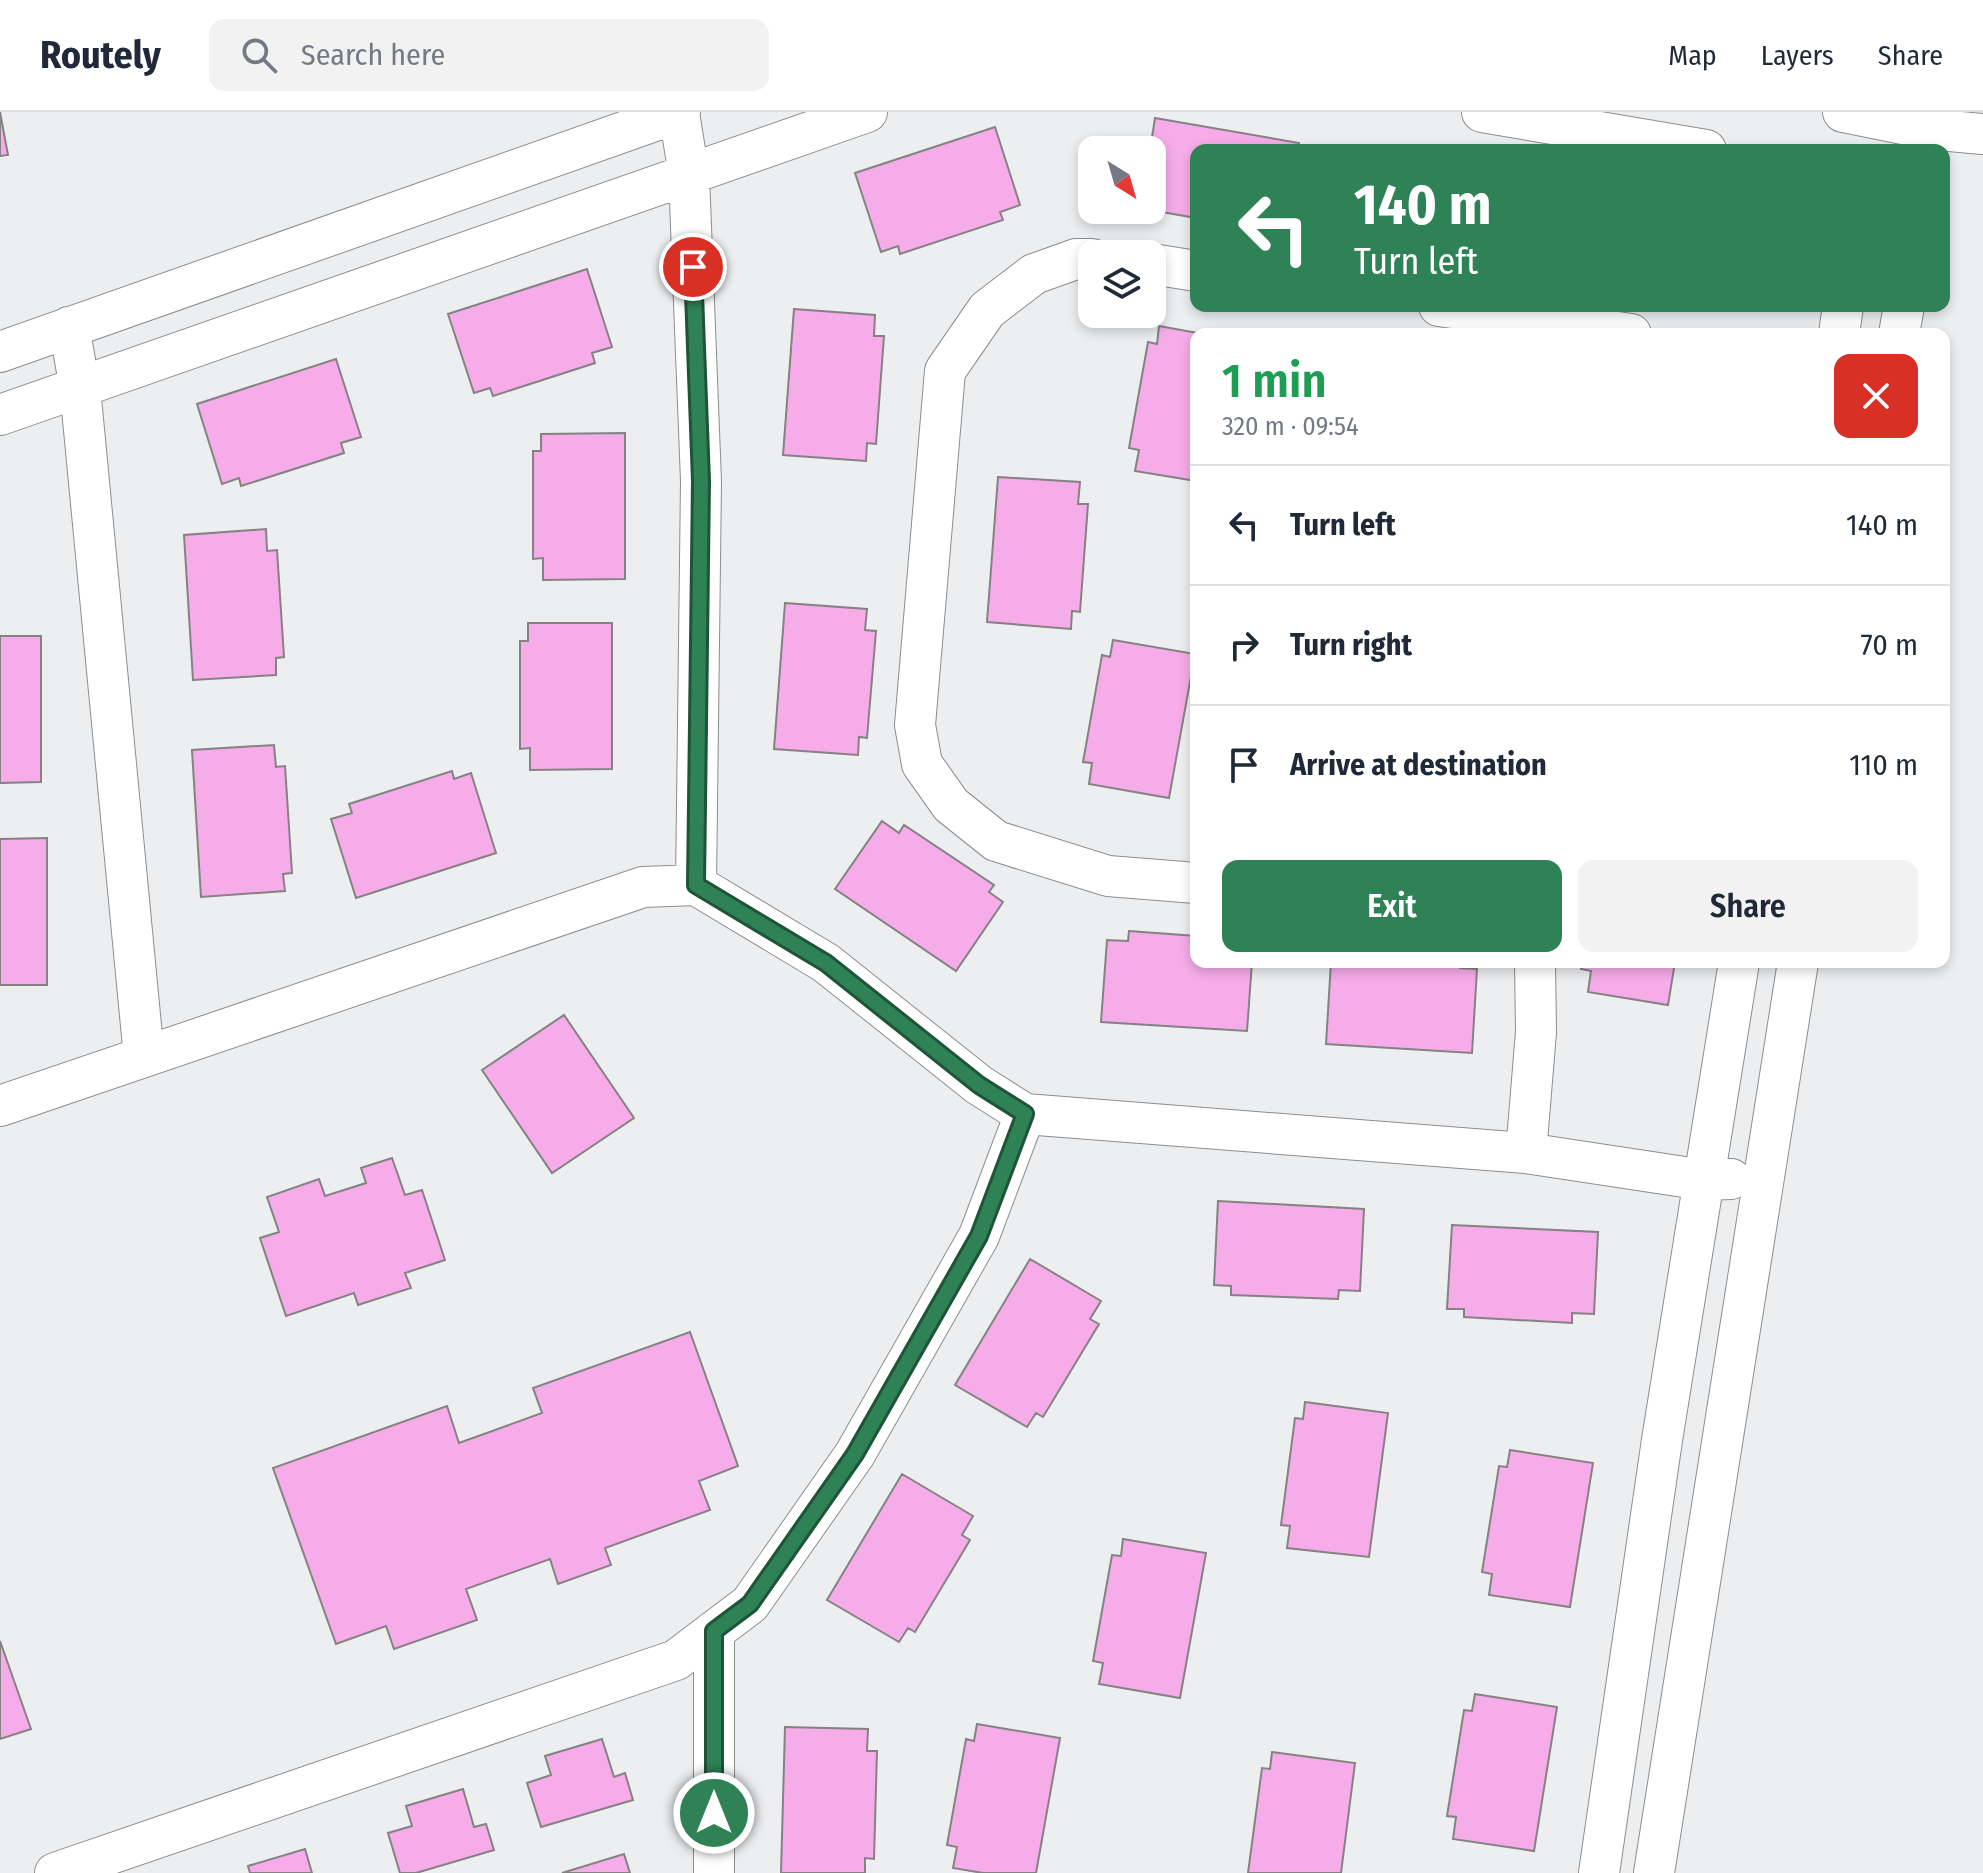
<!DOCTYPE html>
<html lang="en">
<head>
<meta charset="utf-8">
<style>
  body { margin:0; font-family:"Fira Sans Condensed",sans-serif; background:#f2f2f3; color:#1f2937; height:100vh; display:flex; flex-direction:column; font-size:30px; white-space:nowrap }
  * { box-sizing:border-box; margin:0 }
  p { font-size:26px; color:#747a83 }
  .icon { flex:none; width:44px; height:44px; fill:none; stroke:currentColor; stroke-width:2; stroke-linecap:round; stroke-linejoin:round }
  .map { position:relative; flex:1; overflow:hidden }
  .side { position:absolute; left:1190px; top:216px; width:760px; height:640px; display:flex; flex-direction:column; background:#fff; border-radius:16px; box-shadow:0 4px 12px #0003 }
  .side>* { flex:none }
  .hud { position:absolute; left:1190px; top:32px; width:760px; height:168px; border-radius:16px; box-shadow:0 4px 12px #0003; background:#2e8255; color:#fff; overflow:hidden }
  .needle { width:52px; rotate:143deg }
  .fabs { position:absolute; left:1078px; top:24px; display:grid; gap:16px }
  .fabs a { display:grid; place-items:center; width:88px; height:88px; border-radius:16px; background:#fff; box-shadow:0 4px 12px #0003; font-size:40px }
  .pin { position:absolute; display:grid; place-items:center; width:68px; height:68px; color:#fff; margin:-34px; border:4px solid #fff; border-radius:50%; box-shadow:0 2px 8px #0007 }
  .me { position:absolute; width:88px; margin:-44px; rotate:0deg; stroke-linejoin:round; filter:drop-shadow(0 0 6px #0008) }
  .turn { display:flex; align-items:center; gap:28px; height:168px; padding:0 32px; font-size:36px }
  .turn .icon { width:104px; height:104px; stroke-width:2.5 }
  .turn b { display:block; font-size:56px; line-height:68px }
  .round { display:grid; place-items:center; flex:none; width:84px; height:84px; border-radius:16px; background:#f2f2f3 }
  .summary { display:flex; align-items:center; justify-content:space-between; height:136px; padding:0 32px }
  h1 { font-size:48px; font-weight:600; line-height:60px; color:#1e9e55 }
  .button { display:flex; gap:16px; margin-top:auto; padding:16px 32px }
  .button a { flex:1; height:92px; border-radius:16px; background:#2e8255; color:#fff; font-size:32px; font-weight:600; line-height:92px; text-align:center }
  .button a+a { background:#f2f2f3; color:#1f2937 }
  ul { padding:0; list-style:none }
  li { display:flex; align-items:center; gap:24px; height:120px; padding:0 32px; border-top:2px solid #e0e1e3 }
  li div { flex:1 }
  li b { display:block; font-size:30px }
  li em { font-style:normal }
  header { display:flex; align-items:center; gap:48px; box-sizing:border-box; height:112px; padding:0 40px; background:#fff; border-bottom:2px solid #e0e1e3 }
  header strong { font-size:38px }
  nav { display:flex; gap:44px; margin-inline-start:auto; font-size:28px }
  .search { width:560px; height:72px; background:#f2f2f3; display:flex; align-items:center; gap:20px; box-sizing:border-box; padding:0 28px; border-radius:16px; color:#747a83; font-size:30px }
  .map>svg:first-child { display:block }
  .building { fill:#f6ace9; stroke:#848283; stroke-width:2 }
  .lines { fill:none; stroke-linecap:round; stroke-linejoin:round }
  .street-casing { stroke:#8c8d8e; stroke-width:42 }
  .street { stroke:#fff; stroke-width:40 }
  .route-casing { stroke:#1e5437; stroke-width:20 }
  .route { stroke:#2e8255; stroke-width:14 }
</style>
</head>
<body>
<header>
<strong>Routely</strong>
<div class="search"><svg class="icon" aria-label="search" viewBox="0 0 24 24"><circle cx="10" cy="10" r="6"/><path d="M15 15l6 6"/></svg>Search here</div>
<nav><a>Map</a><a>Layers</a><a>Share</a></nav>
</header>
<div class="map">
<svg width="1983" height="1761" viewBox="0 0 1983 1761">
  <rect width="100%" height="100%" fill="#edeef0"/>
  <path class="building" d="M0,0L8,43L0,44Z
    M1155,6L1299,31L1298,38H1196V106L1156,99L1158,91L1152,90L1150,38Z
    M995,15L1020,93L1000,100L1003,108L900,142L898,134L881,140L855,61Z
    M587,157L612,235L592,241L595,251L493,284L490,276L474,281L448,202Z
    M794,197L875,203L874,224H884L876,332L867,331L866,349L783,343Z
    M1159,214L1203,222H1196V369L1135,359L1139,338L1129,336L1148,230L1157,232Z
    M336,247L361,325L341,331L344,341L241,374L239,366L222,372L197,292Z
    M625,321V467L543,468V446L533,447V339H541V322Z
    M998,365L1080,370L1078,392H1088L1080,500L1072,499L1071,517L987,510Z
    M266,417L267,439L277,438L284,545L276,546V563L193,568L184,423Z
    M785,491L867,497L865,518L876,519L867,626L859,625L858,643L774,637Z
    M528,511H612V657L530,658V636L520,637V529H528Z
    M0,524H41V670L0,671Z
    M1113,528L1195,542L1169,686L1089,672L1092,651L1083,650L1102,543L1110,545Z
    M274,633L276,655L285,654L292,761L283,762L285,779L201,785L192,638Z
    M452,659L454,667L471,661L496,741L356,786L331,707L352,701L349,692Z
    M882,709L899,721L904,713L994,773L989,780L1003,790L956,859L835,777Z
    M47,726V873H0V727Z
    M1129,819L1196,824V850H1252L1247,919L1101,910L1107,828L1128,829Z
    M1331,850H1460V856L1477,857L1472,941L1326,932Z
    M1582,850H1675L1668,893L1588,880L1591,859L1581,857Z
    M564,903L634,1006L552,1061L482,958Z
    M392,1046L405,1083L422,1078L445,1148L405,1161L411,1176L358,1193L354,1181L286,1204L260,1126L279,1120L267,1085L319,1067L325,1084L366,1071L361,1056Z
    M1218,1089L1364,1097L1360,1179L1339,1178L1338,1187L1231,1183V1174L1214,1173Z
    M1452,1113L1598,1120L1594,1202L1572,1201V1211L1464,1205V1197H1447Z
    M1030,1147L1101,1189L1090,1207L1099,1212L1043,1305L1036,1301L1027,1315L955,1273Z
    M690,1220L738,1354L699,1369L710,1398L605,1436L611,1453L558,1472L550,1447L466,1477L477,1508L394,1537L386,1514L336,1532L273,1356L447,1294L459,1331L542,1301L533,1276Z
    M1305,1290L1388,1301L1369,1445L1287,1436L1290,1414L1281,1413L1295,1306L1303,1307Z
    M1510,1338L1593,1351L1570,1495L1489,1483L1492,1462L1482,1460L1499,1354L1507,1355Z
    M902,1362L973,1404L962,1423L970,1428L915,1520L908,1516L899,1530L827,1488Z
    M1123,1427L1206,1441L1180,1586L1099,1572L1103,1551L1093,1549L1112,1443L1121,1444Z
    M0,1529L31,1617L0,1627Z
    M1475,1582L1557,1595L1534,1739L1453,1727L1456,1705L1447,1704L1464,1598L1472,1599Z
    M977,1612L1060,1626L1036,1761H983L953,1756L957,1735L947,1733L966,1627L974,1629Z
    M785,1615L868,1617L867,1639H877L874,1747L865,1746V1761H781Z
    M602,1627L614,1665L625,1661L633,1688L541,1715L527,1671L551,1663L545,1644Z
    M1272,1640L1355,1651L1341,1761H1248L1262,1656L1270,1657Z
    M463,1677L474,1715L486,1712L494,1738L416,1761H400L388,1721L412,1714L406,1694Z
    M305,1737L312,1761H250L248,1754Z
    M624,1742L630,1761H562Z"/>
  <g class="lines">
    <g class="street-casing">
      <path id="street" d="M1482,0L1706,38
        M1843,0L1927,17L1983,22
        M679,1L689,63L701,369L696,773
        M1092,147H1076L1034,162L987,198L945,259L915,613L922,652L951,693L996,729L1108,764L1196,771
        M1152,152L1196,159
        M1439,194L1631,222
        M69,215L80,276L144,945
        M1839,222L1843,194
        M1899,222L1904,194
        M0,240L680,0
        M0,303L867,0
        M0,994L643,775L696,773L826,851L979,973L1025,1002L979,1124L855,1342L750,1492L676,1548L55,1761
        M1025,1002L1526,1041L1704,1068L1731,1067
        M1526,1041L1536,920L1535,850
        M714,1761V1519
        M1599,1761L1662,1328L1739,850
        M1654,1761L1798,850"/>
    </g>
    <use href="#street" class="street"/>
  </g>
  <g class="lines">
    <g class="route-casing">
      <path id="route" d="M693,155L701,369L696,773L826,851L979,973L1025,1002L979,1124L855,1342L750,1492L714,1519V1701"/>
    </g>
    <use href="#route" class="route"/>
  </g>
</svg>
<div class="fabs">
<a><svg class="needle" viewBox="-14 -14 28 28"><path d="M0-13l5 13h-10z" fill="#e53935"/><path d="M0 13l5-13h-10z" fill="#747a83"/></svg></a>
<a><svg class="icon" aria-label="layers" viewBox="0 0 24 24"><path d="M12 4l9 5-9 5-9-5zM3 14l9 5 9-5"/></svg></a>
</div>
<div class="pin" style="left:693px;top:155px;background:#d93025"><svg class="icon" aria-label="arrive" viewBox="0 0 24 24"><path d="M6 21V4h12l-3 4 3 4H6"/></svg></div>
<svg class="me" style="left:714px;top:1701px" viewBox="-20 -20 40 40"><circle r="17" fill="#2e8255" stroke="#fff" stroke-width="3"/><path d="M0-11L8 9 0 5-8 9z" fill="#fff"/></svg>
<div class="hud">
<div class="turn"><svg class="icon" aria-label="left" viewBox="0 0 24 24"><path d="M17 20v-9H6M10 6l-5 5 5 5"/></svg><div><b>140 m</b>Turn left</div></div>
</div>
<section class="side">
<div class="summary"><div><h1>1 min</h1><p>320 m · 09:54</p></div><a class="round" style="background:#d93025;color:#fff"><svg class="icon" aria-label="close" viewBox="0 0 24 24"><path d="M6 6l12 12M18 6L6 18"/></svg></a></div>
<ul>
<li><svg class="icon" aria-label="left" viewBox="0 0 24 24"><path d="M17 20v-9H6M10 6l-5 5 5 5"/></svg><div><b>Turn left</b></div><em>140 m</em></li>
<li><svg class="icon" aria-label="right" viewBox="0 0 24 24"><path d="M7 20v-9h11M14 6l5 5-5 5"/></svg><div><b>Turn right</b></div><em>70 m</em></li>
<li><svg class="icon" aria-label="arrive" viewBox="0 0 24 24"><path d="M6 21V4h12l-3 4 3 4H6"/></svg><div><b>Arrive at destination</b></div><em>110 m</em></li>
</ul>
<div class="button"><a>Exit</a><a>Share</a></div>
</section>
</div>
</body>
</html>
